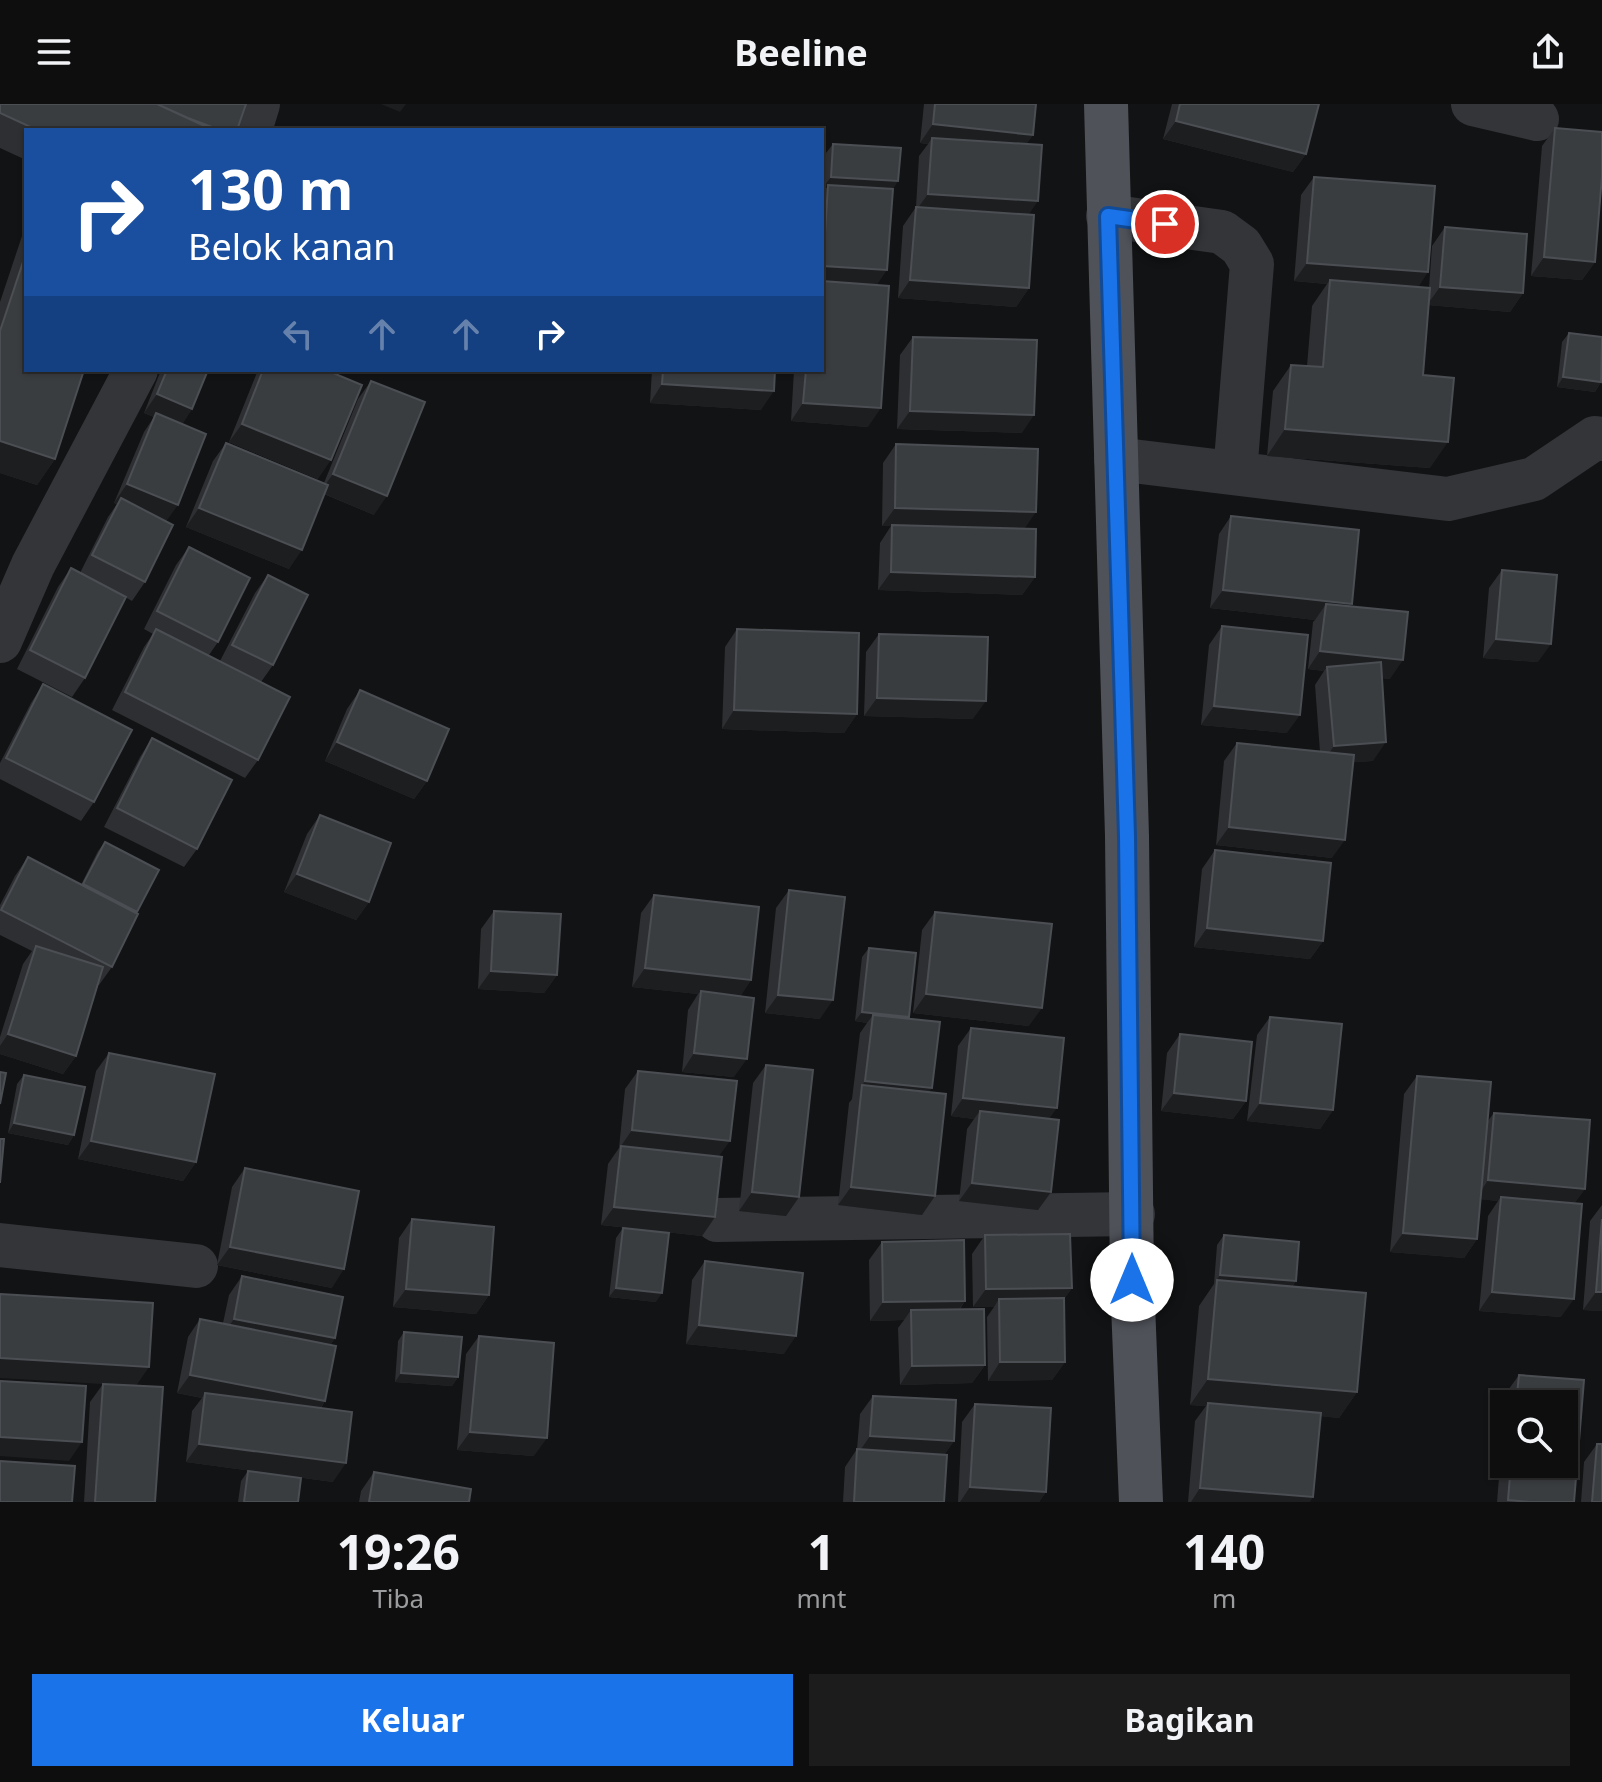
<!DOCTYPE html>
<html lang="id">
<head>
<meta charset="utf-8">
<style>
  body { margin:0; font-family:"Noto Sans",sans-serif; background:#1c1c1d; color:#f1f3f6; height:100vh; display:flex; flex-direction:column; font-size:30px; white-space:nowrap }
  * { box-sizing:border-box; margin:0 }
  p { font-size:26px; color:#9b9c9e }
  .icon { flex:none; width:44px; height:44px; fill:none; stroke:currentColor; stroke-width:2; stroke-linecap:round; stroke-linejoin:round }
  .map { position:relative; height:1398px; overflow:hidden }
  .side { display:flex; flex-direction:column; background:#0e0e0f; flex:1 }
  .side>* { flex:none }
  .banner { position:absolute; left:24px; top:24px; width:800px; height:244px; border-radius:0px; box-shadow:0 2px 6px #0004,0 0 0 2px #2e2e2f; background:#1a4fa0; color:#fff; overflow:hidden }
  .buttons { position:absolute; left:1490px; top:1286px; display:grid; gap:16px }
  .buttons a { display:grid; place-items:center; width:88px; height:88px; border-radius:0px; background:#0e0e0f; box-shadow:0 2px 6px #0004,0 0 0 2px #2e2e2f; font-size:40px }
  .pin { position:absolute; display:grid; place-items:center; width:68px; height:68px; color:#fff; margin:-34px; border:4px solid #fff; border-radius:50%; box-shadow:0 2px 8px #0007 }
  .me { position:absolute; width:88px; margin:-44px; rotate:0deg; stroke-linejoin:round; filter:drop-shadow(0 0 6px #0008) }
  .turn { display:flex; align-items:center; gap:28px; height:168px; padding:0 32px; font-size:36px }
  .turn .icon { width:104px; height:104px; stroke-width:2.5 }
  .turn b { display:block; font-size:56px; line-height:68px }
  .lanes { display:flex; align-items:center; height:76px; padding:0 32px; background:#0003; justify-content:center; gap:40px; direction:ltr }
  .lanes .off { opacity:.35 }
  .eta { display:flex; justify-content:space-evenly; align-items:center; height:136px; text-align:center }
  .eta b { font-size:48px; font-weight:700; line-height:56px }
  .action { display:flex; gap:16px; margin-top:auto; padding:16px 32px }
  .action a { flex:1; height:92px; border-radius:0px; background:#1a73e8; color:#fff; font-size:32px; font-weight:700; line-height:92px; text-align:center }
  .action a+a { background:#1c1c1d; color:#f1f3f6 }
  header { display:flex; justify-content:space-between; align-items:center; height:104px; padding:0 32px; background:#0e0e0f; font-size:36px; font-weight:700 }
  .map>svg:first-child { display:block }
  .lines { fill:none; stroke-linecap:round; stroke-linejoin:round }
  .minor { stroke:#333539; stroke-width:44 }
  .major { stroke:#4f5259; stroke-width:44 }
  .wall { fill:#2e2f32 }
  .shaded-wall { fill:#1d1e20 }
  .building { fill:#3a3d40; stroke:#4b4e53; stroke-width:2 }
  .route-casing { stroke:#114b97; stroke-width:20 }
  .route { stroke:#1a73e8; stroke-width:14 }
</style>
</head>
<body>
<header><svg class="icon" aria-label="menu" viewBox="0 0 24 24"><path d="M4 6h16M4 12h16M4 18h16"/></svg>Beeline<svg class="icon" aria-label="share" viewBox="0 0 24 24"><path d="M12 15V3M7 8l5-5 5 5M5 13v7h14v-7"/></svg></header>
<div class="map">
<svg width="1602" height="1398" viewBox="0 0 1602 1398">
  <rect width="100%" height="100%" fill="#121314"/>
  <g class="lines">
    <path class="minor" d="M1473,0L1537,15
      M250,26L258,0
      M1108,112L1222,128L1241,142L1252,160L1235,369
      M1116,355L1448,395L1534,375L1595,334L1602,335
      M0,537L33,461L136,266
      M717,1116L1133,1110
      M0,1141L196,1162"/>
    <path class="major" d="M1106,0L1127,732L1132,1176L1141,1398"/>
  </g>
  <path class="wall" d="M0,0L237,26H26V56L0,44Z
    M924,0H1036L1033,31L1026,40L1029,184L1016,203L898,194L903,122L916,103L919,52L928,40L920,39Z
    M1172,0H1319L1306,50L1293,68L1163,35Z
    M1555,24L1595,158L1582,176L1531,172L1542,42Z
    M833,40L893,85L877,181L868,323L791,317L794,266H822V90L828,82H824L826,49Z
    M1314,73L1418,183L1429,184L1432,142L1445,123L1523,189L1510,208L1428,201L1423,271L1430,364L1267,352L1273,287L1291,261L1307,262L1312,202L1327,180L1294,177L1301,91Z
    M26,120V266L55,355L37,381L0,369V198Z
    M1569,229L1601,278L1595,288L1557,283L1562,238Z
    M913,233L1022,329L897,325L900,251Z
    M161,266H208L192,305L182,320L166,418L145,478L132,497L125,493L85,574L72,593L17,565L58,483L71,464L80,469L108,413L117,400L114,399L144,328L154,313L144,309Z
    M258,266H326L318,375L229,338Z
    M652,266H775L761,306L650,299Z
    M371,277L374,411L324,390L289,465L186,423L213,357L226,339L324,379L358,295Z
    M896,340L1024,425L1035,473L1022,491L878,486L880,439L891,422H882L883,359Z
    M1231,412L1352,500L1350,503L1390,575L1382,574L1373,657L1354,658L1332,754L1216,741L1224,657L1237,639L1320,648L1315,581L1324,567L1308,565L1313,518L1315,516L1210,504L1219,430Z
    M189,443L218,538L209,551L220,557L255,489L268,471L273,561L261,578L258,656L245,674L112,606L144,543L153,530L144,525L176,461Z
    M1502,466L1538,558L1483,554L1489,484Z
    M1222,522L1287,629L1201,621L1209,541Z
    M737,525L857,610L844,629L722,625L725,543Z
    M879,530L973,615L864,612L866,548Z
    M43,580L94,698L81,717L0,675V659L31,599Z
    M360,586L427,677L414,695L325,657L347,605Z
    M152,634L197,745L184,763L104,723L140,653Z
    M320,711L369,798L356,816L284,788L307,730Z
    M105,738L159,766L136,809L112,863L99,881H98L76,952L63,970L0,950V933L23,860L32,847L0,831V801L15,772L28,753L81,781L98,747Z
    M1215,746L1323,837L1310,855L1194,843L1202,765Z
    M789,786L820,915L765,909L776,804Z
    M654,791L751,876L740,892L734,973L682,968L688,906L698,890L632,883L641,809Z
    M494,807L557,871L544,889L478,885L481,825Z
    M935,808L1029,922L913,909L922,826Z
    M869,844L908,915L929,988L922,1111L838,1101L849,999L852,995L860,929L867,919L855,917L862,853Z
    M1270,913L1333,1006L1320,1025L1247,1017L1257,931Z
    M971,924L1049,1015L1051,1088L1038,1106L959,1097L967,1025L974,1015L951,1012L958,942Z
    M1180,930L1246,997L1233,1015L1161,1007L1167,949Z
    M109,949L196,1058L183,1077L78,1055L96,967Z
    M766,961L799,1093L786,1112L739,1107L753,979Z
    M638,967L719,1053L715,1113L702,1132L601,1121L608,1060L619,1044L625,985Z
    M24,971L74,1031L68,1041L8,1029L17,980Z
    M1417,972L1487,1018L1494,1009L1585,1085L1574,1099L1561,1213L1479,1207L1488,1112L1498,1097L1481,1095L1477,1135L1464,1154L1390,1148L1404,990Z
    M245,1064L332,1184L217,1161L232,1083Z
    M1602,1101V1207L1583,1206L1590,1117Z
    M412,1115L489,1191L476,1210L393,1203L399,1134Z
    M623,1124L656,1198L609,1193L616,1134Z
    M985,1131L1072,1184L1064,1195L1065,1258L1052,1276L988,1277L987,1213L994,1203H973L972,1150Z
    M1224,1131L1296,1177L1292,1183L1357,1288L1339,1314L1321,1312L1310,1398H1188L1195,1317L1206,1302L1190,1301L1199,1202L1214,1180L1217,1141Z
    M882,1138L965,1197L960,1205L985,1261L972,1279L900,1281L898,1224L904,1216L870,1217L869,1156Z
    M705,1157L784,1250L686,1240L692,1176Z
    M242,1172L335,1234L331,1240L325,1297L321,1304L333,1378L186,1358L192,1307L202,1294L177,1289L188,1233L200,1215L223,1219L229,1191Z
    M404,1228L458,1273L452,1282L395,1278L398,1237Z
    M479,1232L534,1352L457,1346L466,1250Z
    M1519,1271L1584,1276L1574,1398H1497L1504,1312V1360H1564V1300H1505L1506,1289Z
    M103,1280L136,1282L155,1398H84L90,1298Z
    M873,1292L954,1337L944,1351V1398H843L845,1363L857,1345L860,1310Z
    M975,1300L1046,1388L1039,1398H958L962,1318Z
    M1597,1340L1602,1398H1581L1584,1358Z
    M248,1367L298,1398H238L241,1377Z
    M374,1368L469,1398H359L361,1387Z"/>
  <path class="shaded-wall" d="M381,0H406L400,8Z
    M1176,17L1306,50L1293,68L1163,35Z
    M933,20L1033,31L1020,49L932,34L928,40L920,39Z
    M831,73L898,77L892,87L824,82Z
    M928,90L1038,97L1025,116L915,108Z
    M1544,153L1595,158L1582,176L1531,172Z
    M1307,159L1428,168L1416,187L1330,176L1327,180L1294,177Z
    M823,162L887,166L874,185L822,181Z
    M910,176L1029,184L1016,203L898,194Z
    M1440,183L1523,189L1510,208L1427,201Z
    M1563,273L1601,278L1595,288L1557,283Z
    M662,280L774,287L761,306L650,299Z
    M157,290L192,305L180,324L156,309L154,313L144,309Z
    M803,299L881,304L868,323L791,317Z
    M910,307L1034,311L1022,329L897,325Z
    M242,320L331,356L318,375L229,338Z
    M1285,325L1448,338L1430,364L1267,352Z
    M0,337L55,355L37,381L0,369Z
    M333,370L387,392L374,411L320,388Z
    M127,380L178,401L165,419L121,394L117,400L114,399Z
    M199,404L302,446L289,465L186,423Z
    M895,404L1036,408L1023,427L882,422Z
    M891,468L1035,473L1022,491L878,486Z
    M1223,486L1352,500L1339,518L1326,500L1315,516L1210,504Z
    M1496,535L1551,540L1538,558L1483,554Z
    M1320,547L1403,556L1390,575L1328,568L1327,563L1324,567L1308,565Z
    M877,594L986,597L973,615L864,612Z
    M1214,602L1300,611L1287,629L1201,621Z
    M734,606L857,610L844,629L722,625Z
    M337,638L427,677L414,695L325,657Z
    M1386,638L1373,657L1321,660L1334,642Z
    M1229,723L1345,736L1332,754L1216,741Z
    M297,770L369,798L356,816L284,788Z
    M1207,824L1323,837L1310,855L1194,843Z
    M645,864L751,876L739,895L701,887L698,890L632,883Z
    M491,867L557,871L544,889L478,885Z
    M926,890L1042,904L1029,922L913,909Z
    M778,891L833,896L820,915L765,909Z
    M862,908L909,913L902,922L873,911L867,919L855,917Z
    M8,930L76,952L63,970L0,950V942Z
    M694,949L747,955L734,973L682,968Z
    M865,977L932,984L919,1002L862,982Z
    M1174,989L1246,997L1233,1015L1161,1007Z
    M963,994L1057,1004L1044,1022L980,1007L974,1015L951,1012Z
    M1260,999L1333,1006L1320,1025L1247,1017Z
    M14,1019L74,1031L68,1041L8,1029Z
    M632,1026L730,1037L717,1055L621,1042Z
    M91,1037L196,1058L183,1077L78,1055Z
    M1488,1076L1585,1085L1572,1103L1501,1093L1498,1097L1476,1095Z
    M972,1079L1051,1088L1038,1106L959,1097Z
    M851,1083L935,1092L922,1111L838,1101Z
    M752,1088L799,1093L786,1112L739,1107Z
    M614,1103L715,1113L702,1132L601,1121Z
    M1403,1129L1477,1135L1464,1154L1390,1148Z
    M230,1143L344,1165L332,1184L217,1161Z
    M1220,1171L1296,1177L1289,1186L1217,1176L1214,1180Z
    M616,1184L662,1189L656,1198L609,1193Z
    M1072,1184L1059,1202L999,1195L994,1203H973L986,1185Z
    M406,1185L489,1191L476,1210L393,1203Z
    M1492,1188L1574,1195L1561,1213L1479,1207Z
    M1596,1188H1602V1207L1583,1206Z
    M965,1197L952,1215L911,1206L904,1216L870,1217L883,1198Z
    M234,1215L335,1234L322,1253L221,1233Z
    M699,1221L796,1232L784,1250L686,1240Z
    M0,1254L149,1263L136,1282L0,1274Z
    M1000,1258H1065L1052,1276L988,1277Z
    M985,1261L972,1279L900,1281L912,1262Z
    M401,1269L458,1273L452,1282L395,1278Z
    M190,1271L325,1297L313,1315L205,1289L202,1294L177,1289Z
    M1208,1275L1357,1288L1339,1314L1208,1302V1299L1206,1302L1190,1301Z
    M470,1328L547,1334L534,1352L457,1346Z
    M870,1332L954,1337L941,1356L857,1351Z
    M0,1333L82,1338L69,1357L0,1352Z
    M199,1340L346,1359L333,1378L186,1358Z
    M970,1383L1046,1388L1039,1398H960Z
    M1200,1384L1313,1393L1310,1398H1191Z"/>
  <path class="building" d="M0,0H157L209,24L208,26H37L0,9Z
    M157,0H246L237,26H220L188,14Z
    M935,0H1036L1033,31L933,20Z
    M1180,0H1319L1306,50L1176,17Z
    M1555,24L1602,28V72L1595,158L1544,153Z
    M932,34L1042,41L1038,97L928,90Z
    M833,40L901,44L898,77L831,73Z
    M1314,73L1435,82L1428,168L1307,159Z
    M828,81L893,85L887,166L823,162Z
    M916,103L1034,111L1029,184L910,176Z
    M1445,123L1527,130L1523,189L1440,183Z
    M26,149V266H84L55,355L0,337V227Z
    M1330,176L1430,184L1423,271L1454,274L1448,338L1285,325L1291,261L1323,263Z
    M822,177L889,182L881,304L803,299L806,266H822Z
    M1569,229L1602,233L1601,278L1563,273Z
    M913,233L1037,236L1034,311L910,307Z
    M167,266H208L192,305L157,290Z
    M263,266H326L362,281L331,356L242,320Z
    M663,266H775L774,287L662,280Z
    M371,277L425,298L387,392L333,370Z
    M156,309L206,330L178,401L127,380Z
    M226,339L328,381L302,446L199,404Z
    M896,340L1038,345L1036,408L895,404Z
    M121,394L173,421L145,478L92,451Z
    M1231,412L1359,426L1352,500L1223,486Z
    M892,421L1036,425L1035,473L891,468Z
    M189,443L250,474L218,538L157,507Z
    M71,464L126,493L85,574L30,546Z
    M1502,466L1557,471L1551,540L1496,535Z
    M268,471L308,491L273,561L232,541Z
    M1326,500L1408,508L1403,556L1320,547Z
    M1222,522L1308,531L1300,611L1214,602Z
    M156,525L290,593L258,656L125,588Z
    M737,525L859,529L857,610L734,606Z
    M879,530L988,533L986,597L877,594Z
    M1381,558L1386,638L1334,642L1327,563Z
    M43,580L132,626L94,698L6,654Z
    M360,586L449,625L427,677L337,638Z
    M152,634L232,676L197,745L117,704Z
    M1237,639L1354,651L1345,736L1229,723Z
    M320,711L391,739L369,798L297,770Z
    M105,738L159,766L137,808L83,780Z
    M1215,746L1331,759L1323,837L1207,824Z
    M28,753L138,810L112,863L1,806Z
    M789,786L845,793L833,896L778,891Z
    M654,791L759,803L751,876L645,864Z
    M494,807L561,810L557,871L491,867Z
    M935,808L1052,820L1042,904L926,890Z
    M36,842L103,863L76,952L8,930Z
    M869,844L916,849L909,913L862,908Z
    M701,887L754,894L747,955L694,949Z
    M873,911L940,918L932,984L865,977Z
    M1270,913L1342,920L1333,1006L1260,999Z
    M971,924L1064,934L1057,1004L963,994Z
    M1180,930L1252,938L1246,997L1174,989Z
    M109,949L215,970L196,1058L91,1037Z
    M766,961L813,966L799,1093L752,1088Z
    M638,967L737,977L730,1037L632,1026Z
    M0,968L6,969L0,1000Z
    M24,971L85,983L74,1031L14,1019Z
    M1417,972L1491,978L1477,1135L1403,1129Z
    M862,981L946,990L935,1092L851,1083Z
    M980,1007L1059,1016L1051,1088L972,1079Z
    M1494,1009L1590,1016L1585,1085L1488,1076Z
    M0,1035H4L0,1079Z
    M621,1042L722,1053L715,1113L614,1103Z
    M245,1064L359,1087L344,1165L230,1143Z
    M1501,1093L1582,1100L1574,1195L1492,1188Z
    M412,1115L494,1123L489,1191L406,1185Z
    M1602,1115V1188H1596Z
    M623,1124L669,1129L662,1189L616,1184Z
    M1070,1130L1072,1184L986,1185L985,1131Z
    M1224,1131L1299,1138L1296,1177L1220,1171Z
    M964,1136L965,1197L883,1198L882,1138Z
    M705,1157L803,1169L796,1232L699,1221Z
    M242,1172L343,1193L335,1234L234,1215Z
    M1217,1176L1366,1189L1357,1288L1208,1275Z
    M0,1190L153,1199L149,1263L0,1254Z
    M1064,1194L1065,1258H1000L999,1195Z
    M984,1205L985,1261L912,1262L911,1206Z
    M200,1215L336,1242L325,1297L190,1271Z
    M404,1228L462,1233L458,1273L401,1269Z
    M479,1232L554,1239L547,1334L470,1328Z
    M1519,1271L1584,1276L1574,1398H1530L1508,1396L1511,1360H1564V1300H1516Z
    M0,1277L86,1282L82,1338L0,1333Z
    M103,1280L163,1283L155,1398H95Z
    M205,1289L352,1308L346,1359L199,1340Z
    M873,1292L956,1296L954,1337L870,1332Z
    M1208,1299L1321,1309L1313,1393L1200,1384Z
    M975,1300L1051,1304L1046,1388L970,1383Z
    M1597,1340H1602V1398H1592Z
    M857,1345L947,1351L944,1398H854Z
    M0,1357L75,1362L72,1398H0Z
    M248,1367L301,1374L298,1398H244Z
    M374,1368L471,1385L469,1398H369Z"/>
  <g class="lines">
    <g class="route-casing">
      <path id="route" d="M1132,1176L1127,732L1108,112L1165,120"/>
    </g>
    <use href="#route" class="route"/>
  </g>
</svg>
<div class="buttons">
<a><svg class="icon" aria-label="search" viewBox="0 0 24 24"><circle cx="10" cy="10" r="6"/><path d="M15 15l6 6"/></svg></a>
</div>
<div class="pin" style="left:1165px;top:120px;background:#d93025"><svg class="icon" aria-label="arrive" viewBox="0 0 24 24"><path d="M6 21V4h12l-3 4 3 4H6"/></svg></div>
<svg class="me" style="left:1132px;top:1176px" viewBox="-20 -20 40 40"><circle r="19" fill="#fff"/><path d="M0-13L10 11 0 6-10 11z" fill="#1a73e8"/></svg>
<div class="banner">
<div class="turn"><svg class="icon" aria-label="right" viewBox="0 0 24 24"><path d="M7 20v-9h11M14 6l5 5-5 5"/></svg><div><b>130 m</b>Belok kanan</div></div>
<div class="lanes"><svg class="icon off" aria-label="left" viewBox="0 0 24 24"><path d="M17 20v-9H6M10 6l-5 5 5 5"/></svg><svg class="icon off" aria-label="ahead" viewBox="0 0 24 24"><path d="M12 20V5M6 11l6-6 6 6"/></svg><svg class="icon off" aria-label="ahead" viewBox="0 0 24 24"><path d="M12 20V5M6 11l6-6 6 6"/></svg><svg class="icon" aria-label="right" viewBox="0 0 24 24"><path d="M7 20v-9h11M14 6l5 5-5 5"/></svg></div>
</div>
</div>
<section class="side">
<div class="eta">
<div><b>19:26</b><p>Tiba</p></div>
<div><b>1</b><p>mnt</p></div>
<div><b>140</b><p>m</p></div>
</div>
<div class="action"><a>Keluar</a><a>Bagikan</a></div>
</section>
</body>
</html>
